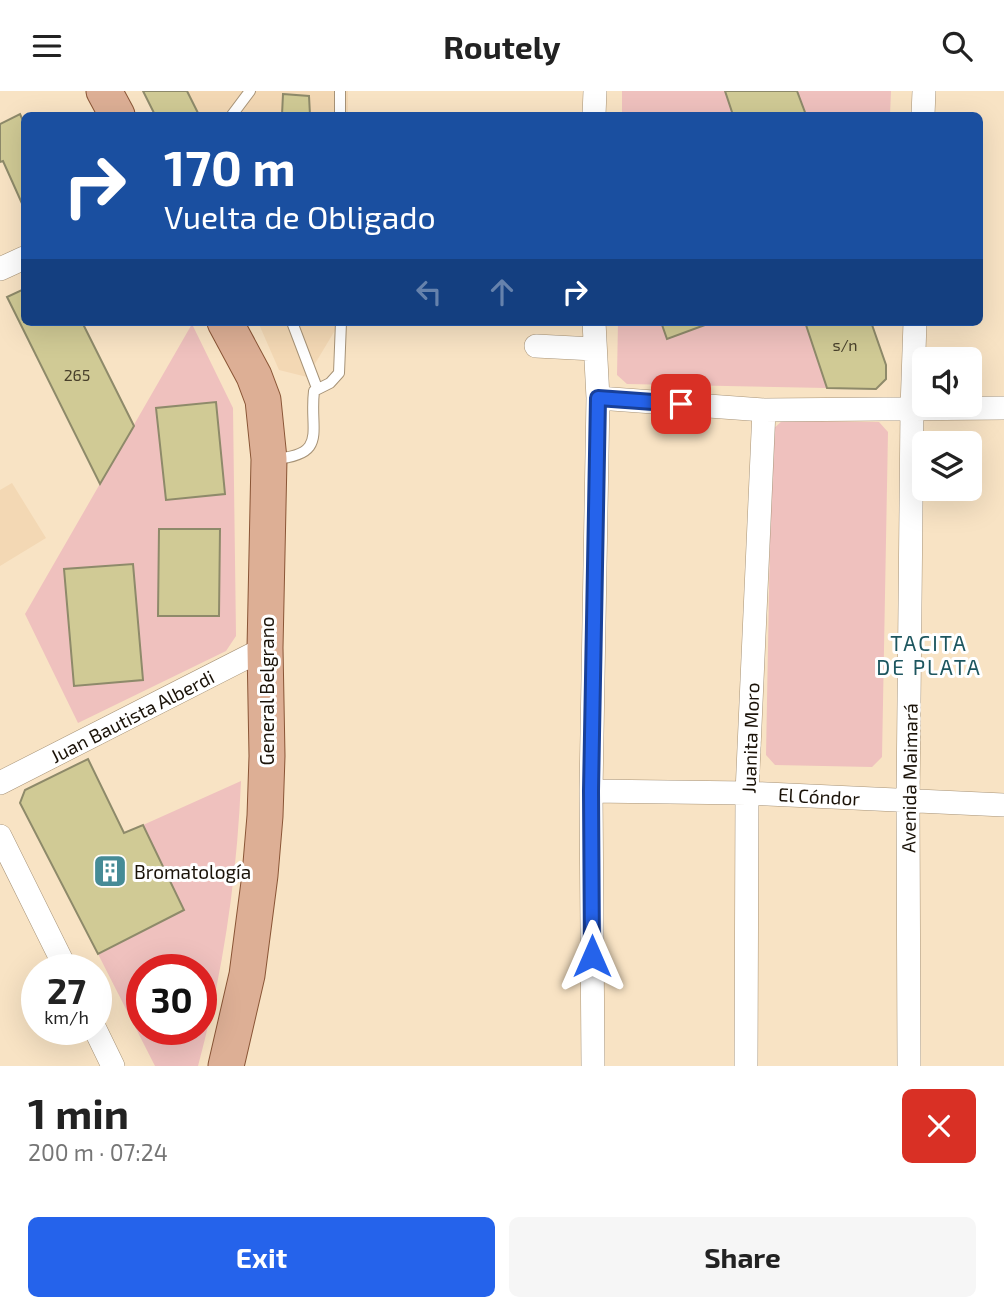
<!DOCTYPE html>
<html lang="en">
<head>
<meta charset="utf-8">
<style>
  body { margin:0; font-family:"Exo 2",sans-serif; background:#f6f6f6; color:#222; height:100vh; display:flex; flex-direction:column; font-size:26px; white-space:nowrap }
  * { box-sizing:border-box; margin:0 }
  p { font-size:23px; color:#767676 }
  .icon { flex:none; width:38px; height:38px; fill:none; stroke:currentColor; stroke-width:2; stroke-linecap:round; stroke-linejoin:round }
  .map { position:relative; height:975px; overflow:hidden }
  .sheet { display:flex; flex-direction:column; background:#fff; flex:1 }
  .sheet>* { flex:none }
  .guide { position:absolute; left:21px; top:21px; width:962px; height:214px; border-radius:10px; box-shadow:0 7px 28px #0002; background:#1a4fa0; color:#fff; overflow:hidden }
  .tools { position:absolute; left:912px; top:256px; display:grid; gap:14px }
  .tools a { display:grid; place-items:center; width:70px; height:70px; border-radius:10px; background:#fff; box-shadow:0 7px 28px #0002; font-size:35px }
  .speed { position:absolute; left:21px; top:863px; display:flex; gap:14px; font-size:35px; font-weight:700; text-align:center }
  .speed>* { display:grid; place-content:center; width:91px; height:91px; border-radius:50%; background:#fff; box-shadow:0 7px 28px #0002; line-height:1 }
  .speed small { font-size:18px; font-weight:400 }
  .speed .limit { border:10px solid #d22; background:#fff; color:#111 }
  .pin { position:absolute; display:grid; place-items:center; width:60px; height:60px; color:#fff; margin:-30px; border-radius:14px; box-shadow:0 4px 10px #0006 }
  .me { position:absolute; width:77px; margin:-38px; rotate:0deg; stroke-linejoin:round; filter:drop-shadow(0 0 5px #0008) }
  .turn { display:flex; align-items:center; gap:24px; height:147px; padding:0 28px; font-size:32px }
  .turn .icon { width:91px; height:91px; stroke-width:2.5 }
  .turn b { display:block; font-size:49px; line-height:60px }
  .lanes { display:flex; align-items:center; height:66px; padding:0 28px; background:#0003; justify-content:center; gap:35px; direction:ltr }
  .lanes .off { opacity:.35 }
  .round { display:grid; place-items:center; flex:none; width:74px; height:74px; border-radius:10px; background:#f6f6f6 }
  .headline { display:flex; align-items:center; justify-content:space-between; height:119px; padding:0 28px }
  h1 { font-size:42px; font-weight:700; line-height:52px }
  .primary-button { display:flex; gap:14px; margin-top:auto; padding:14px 28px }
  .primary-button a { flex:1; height:80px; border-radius:10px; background:#2563eb; color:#fff; font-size:28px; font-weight:700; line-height:80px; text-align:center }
  .primary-button a+a { background:#f6f6f6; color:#222 }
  header { display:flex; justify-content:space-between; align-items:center; height:91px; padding:0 28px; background:#fff; font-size:32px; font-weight:700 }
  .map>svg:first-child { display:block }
  .built { fill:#f3d8b4 }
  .green { fill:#efc1be; fill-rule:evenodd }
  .building { fill:#d0ca95; stroke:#8e8a6a; stroke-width:2 }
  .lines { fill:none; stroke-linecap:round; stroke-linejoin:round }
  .service-casing { stroke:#a79377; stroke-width:12 }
  .minor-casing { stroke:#a79377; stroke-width:24 }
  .primary-casing { stroke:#8a5536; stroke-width:37 }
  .service { stroke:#fff; stroke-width:10 }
  .minor { stroke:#fff; stroke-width:23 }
  .primary { stroke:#ddaf95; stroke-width:35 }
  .route-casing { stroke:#184099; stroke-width:18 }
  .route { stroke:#2563eb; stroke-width:12 }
  .labels { text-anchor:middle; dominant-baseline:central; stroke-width:6; stroke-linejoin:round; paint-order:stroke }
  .number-label { font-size:16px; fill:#48402b }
  .street-label { font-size:19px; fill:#1a1208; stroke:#fff }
  .poi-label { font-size:19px; fill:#1a1208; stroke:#fff; text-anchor:start }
  .neighbourhood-label { font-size:21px; letter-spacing:2px; fill:#1d565f; stroke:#fff }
</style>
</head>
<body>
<header><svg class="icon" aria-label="menu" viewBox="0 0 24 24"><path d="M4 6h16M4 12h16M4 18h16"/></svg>Routely<svg class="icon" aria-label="search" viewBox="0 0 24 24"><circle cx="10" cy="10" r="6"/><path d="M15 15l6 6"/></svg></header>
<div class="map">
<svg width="1004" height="975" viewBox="0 0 1004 975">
  <rect width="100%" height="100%" fill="#f8e3c4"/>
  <path class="built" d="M187,0H348V24H310L309,6L283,3L282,24H199Z
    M258,231H337V236L307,286L279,279Z
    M12,392L46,447L0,475V399Z"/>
  <path class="green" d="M622,0H725L733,24H622Z
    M797,0H891L890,24H806Z
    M618,231H805L827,297L627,293L617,284Z
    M192,233L233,317L236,545L226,560L78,632L25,523Z
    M782,330L879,331L888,341L882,666L872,676L775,674L766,664L772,339Z
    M241,690C237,787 223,882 198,975H155L98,863L184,819L143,734ZM142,878H201V938H142Z"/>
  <path class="building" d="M143,0H187L199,24H155Z
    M725,0H797L806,24H733Z
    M283,3L309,5L310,24H282Z
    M20,23L24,32V117L3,70L0,71V33Z
    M24,198V231H82L134,335L100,393L7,206Z
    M661,231H713L667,248Z
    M805,231H871L886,274V288L876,298L827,297Z
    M216,311L225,403L166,409L156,317Z
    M159,438H220L219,525H158Z
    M133,473L143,589L74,595L64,478Z
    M88,668L124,742L143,734L184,819L98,863L20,712L25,699Z"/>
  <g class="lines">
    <g class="service-casing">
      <path id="service" d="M340,0V24
        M232,24L250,0
        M292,231L317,297
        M274,368C329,364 309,340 314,300L330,292L339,282L341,231"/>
    </g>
    <g class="minor-casing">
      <path id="minor" d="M594,24L595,0
        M923,24L924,0
        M0,178L24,167
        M536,255L594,258
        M598,307L764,319L1004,317
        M0,692L265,557
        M591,700L747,702L1004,714
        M0,745L66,878
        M95,938L113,975
        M593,975L591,700L598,307L594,231
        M746,975L747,702L764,319
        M909,975L908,709L912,318L915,231"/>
    </g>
    <g class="primary-casing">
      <path id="primary" d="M104,0L117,24
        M225,231L254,285L263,309L269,368L265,557L267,665L265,725L260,784L247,884L226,975"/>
    </g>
    <use href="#service" class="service"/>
    <use href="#minor" class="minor"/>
    <use href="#primary" class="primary"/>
  </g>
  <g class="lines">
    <g class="route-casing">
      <path id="route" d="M592,865L591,700L598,307L681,313"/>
    </g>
    <use href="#route" class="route"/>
  </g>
  <defs>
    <g id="building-square" transform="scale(1.75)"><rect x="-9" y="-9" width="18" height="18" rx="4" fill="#468b96" stroke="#fff"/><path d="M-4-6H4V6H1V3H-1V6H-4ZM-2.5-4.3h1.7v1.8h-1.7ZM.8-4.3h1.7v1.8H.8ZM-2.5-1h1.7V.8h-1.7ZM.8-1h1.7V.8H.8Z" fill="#fff"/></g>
  </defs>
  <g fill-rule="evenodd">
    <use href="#building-square" x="110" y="780"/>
  </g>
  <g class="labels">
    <g class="number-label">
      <text x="845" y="253">s/n</text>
      <text x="77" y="283">265</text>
    </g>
    <g class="street-label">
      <text transform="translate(266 600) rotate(-90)">General Belgrano</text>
      <text transform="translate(132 625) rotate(-27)">Juan Bautista Alberdi</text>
      <text transform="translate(750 647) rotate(-88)">Juanita Moro</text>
      <text transform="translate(909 687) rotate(-89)">Avenida Maimará</text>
      <text transform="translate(819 705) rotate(3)">El Cóndor</text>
    </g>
    <g class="poi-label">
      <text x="134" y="780">Bromatología</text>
    </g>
    <g class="neighbourhood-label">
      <text x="929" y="551">TACITA<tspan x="929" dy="24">DE PLATA</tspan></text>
    </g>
  </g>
</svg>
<div class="tools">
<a><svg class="icon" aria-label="sound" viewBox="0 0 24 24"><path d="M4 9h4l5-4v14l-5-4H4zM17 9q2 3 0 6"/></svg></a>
<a><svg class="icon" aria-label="layers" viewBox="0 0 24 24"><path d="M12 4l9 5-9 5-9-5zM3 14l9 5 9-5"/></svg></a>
</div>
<div class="speed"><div>27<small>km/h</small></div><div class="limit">30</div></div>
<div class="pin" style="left:681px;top:313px;background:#d93025"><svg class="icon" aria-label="arrive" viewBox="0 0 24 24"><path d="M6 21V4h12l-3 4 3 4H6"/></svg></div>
<svg class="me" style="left:592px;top:865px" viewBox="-20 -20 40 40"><path d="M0-17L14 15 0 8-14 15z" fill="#2563eb" stroke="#fff" stroke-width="4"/></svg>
<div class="guide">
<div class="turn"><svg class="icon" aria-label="right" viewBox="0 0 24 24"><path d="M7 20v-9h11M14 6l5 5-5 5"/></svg><div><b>170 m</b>Vuelta de Obligado</div></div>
<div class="lanes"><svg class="icon off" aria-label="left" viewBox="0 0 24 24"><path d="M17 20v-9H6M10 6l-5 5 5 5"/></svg><svg class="icon off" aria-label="ahead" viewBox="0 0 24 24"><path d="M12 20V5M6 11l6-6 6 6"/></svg><svg class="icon" aria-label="right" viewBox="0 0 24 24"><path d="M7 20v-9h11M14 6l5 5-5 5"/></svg></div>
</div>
</div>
<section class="sheet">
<div class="headline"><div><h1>1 min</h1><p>200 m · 07:24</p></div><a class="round" style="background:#d93025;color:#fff"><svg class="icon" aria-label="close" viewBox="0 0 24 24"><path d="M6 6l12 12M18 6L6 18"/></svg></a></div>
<div class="primary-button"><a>Exit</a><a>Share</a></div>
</section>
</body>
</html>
